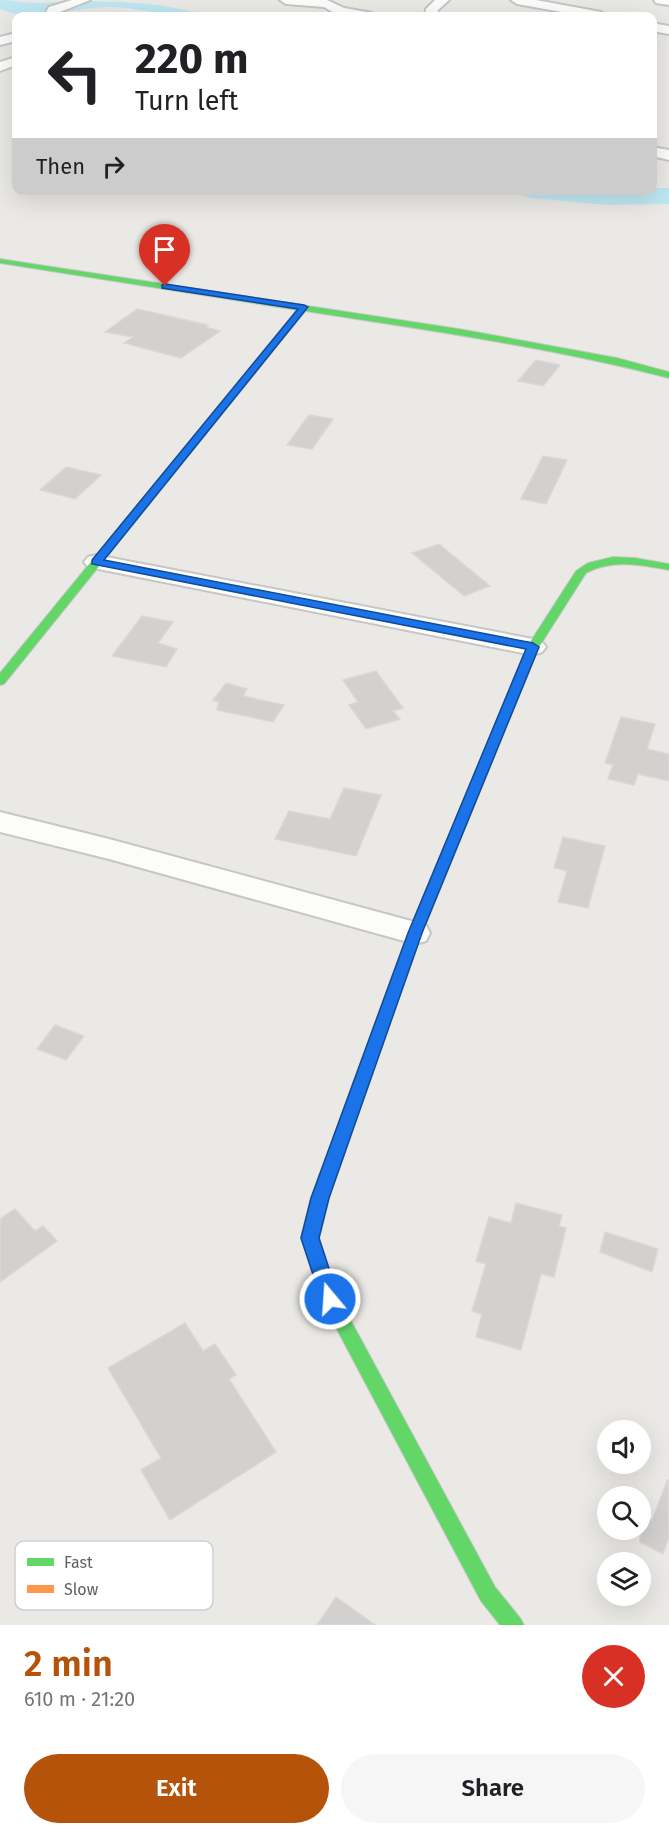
<!DOCTYPE html>
<html lang="en">
<head>
<meta charset="utf-8">
<style>
  body { margin:0; font-family:"Fira Sans",sans-serif; background:#f6f6f6; color:#202124; height:100vh; display:flex; flex-direction:column; font-size:22px; white-space:nowrap }
  * { box-sizing:border-box; margin:0 }
  p { font-size:20px; color:#757577 }
  .icon { flex:none; width:33px; height:33px; fill:none; stroke:currentColor; stroke-width:2; stroke-linecap:round; stroke-linejoin:round }
  .map { position:relative; height:1625px; overflow:hidden }
  .details { display:flex; flex-direction:column; background:#fff; flex:1 }
  .details>* { flex:none }
  .hud { position:absolute; left:12px; top:12px; width:645px; height:183px; border-radius:12px; box-shadow:0 6px 24px #0002; background:#fff; color:#202124; overflow:hidden }
  .tools { position:absolute; left:597px; top:1420px; display:grid; gap:12px }
  .tools a { display:grid; place-items:center; width:54px; height:54px; border-radius:50%; background:#fff; box-shadow:0 6px 24px #0002; font-size:30px }
  .pin { position:absolute; display:grid; place-items:center; width:51px; height:51px; color:#fff; margin:-62px -26px; border-radius:50% 50% 50% 0; rotate:-45deg; box-shadow:0 0 6px #0007 }
  .pin .icon { rotate:45deg }
  .me { position:absolute; width:66px; margin:-33px; rotate:342deg; stroke-linejoin:round; filter:drop-shadow(0 0 4px #0008) }
  .turn { display:flex; align-items:center; gap:21px; height:126px; padding:0 24px; font-size:27px }
  .turn .icon { width:78px; height:78px; stroke-width:2.5 }
  .turn b { display:block; font-size:42px; line-height:51px }
  .then { display:flex; align-items:center; height:57px; padding:0 24px; background:#0003; gap:12px; font-size:22px }
  .round { display:grid; place-items:center; flex:none; width:63px; height:63px; border-radius:32px; background:#f6f6f6 }
  .summary { display:flex; align-items:center; justify-content:space-between; height:102px; padding:0 24px }
  h1 { font-size:36px; font-weight:600; line-height:45px; color:#b45309 }
  .action { display:flex; gap:12px; margin-top:auto; padding:12px 24px }
  .action a { flex:1; height:69px; border-radius:36px; background:#b45309; color:#fff; font-size:24px; font-weight:600; line-height:69px; text-align:center }
  .action a+a { background:#f6f6f6; color:#202124 }
  .map>svg:first-child { display:block }
  .lines { fill:none; stroke-linecap:round; stroke-linejoin:round }
  .river { fill:#bee7f2; fill-rule:evenodd }
  .building { fill:#d3d1d0; stroke:#dad8d6; stroke-width:1.5 }
  .street-casing { stroke:#c6c6c6; stroke-width:4 }
  .fast-casing { stroke:#c7c7c7; stroke-width:2 }
  .slow-casing { stroke:#c7c7c7; stroke-width:2 }
  .street { fill:#fcfcfb; fill-rule:evenodd }
  .fast { fill:#63d668; fill-rule:evenodd }
  .slow { fill:#ff974d; fill-rule:evenodd }
  .route { fill:#1a73e8; stroke:#114b97; stroke-width:1.5 }
  .key { fill:#fff; stroke:#ced0d0; stroke-width:1.5 }
  .key-label { font-size:16px; fill:#5c6164 }
</style>
</head>
<body>
<div class="map">
<svg width="669" height="1625" viewBox="0 0 669 1625">
  <rect width="100%" height="100%" fill="#ebe9e6"/>
  <g class="lines">
    <path class="river" d="M0,0C13,0 24,3 37,3C90,0 145,0 195,12L198,16C169,19 141,7 111,7C74,7 36,24 0,9Z
      M652,188H669V204L607,205L533,198L524,196L520,190H652Z"/>
  </g>
  <path class="building" d="M137,309L208,325L206,327L220,331L181,358L124,343L133,337L105,332Z
    M536,360L560,365L543,386L518,381Z
    M309,415L333,419L312,449L287,445Z
    M543,456L567,460L546,504L521,499Z
    M66,467L101,475L75,499L40,490Z
    M439,544L490,586L464,596L412,553Z
    M142,616L173,622L158,643L177,649L166,667L112,656Z
    M376,671L403,708L393,711L400,719L366,729L349,705L358,702L343,680Z
    M226,683L247,689L243,696L284,705L273,722L217,710L219,702L213,700Z
    M621,717L655,724L647,749L669,754V781L638,774L634,785L608,779L613,765L605,763Z
    M344,788L381,795L356,856L275,839L289,811L330,819Z
    M563,837L605,846L588,908L558,902L567,871L554,868Z
    M55,1025L84,1036L66,1060L37,1049Z
    M516,1203L562,1215L559,1226L566,1228L554,1277L541,1274L521,1350L476,1337L482,1314L472,1311L486,1264L476,1261L489,1217L511,1223Z
    M15,1209L35,1231L43,1226L57,1241L0,1282V1219Z
    M605,1232L658,1249L652,1272L600,1252Z
    M185,1323L203,1351L215,1344L236,1375L229,1379L276,1452L170,1520L141,1470L161,1458L108,1368Z
    M668,1479L669,1537L663,1554L640,1542V1514L652,1520Z
    M336,1597L375,1625H317Z"/>
  <g class="lines">
    <g class="street-casing">
      <path id="street" d="M72,0H90L60,12L64,16H50L46,12L49,7Z
        M280,0H327L344,8L372,13L374,16H350L336,14L324,7L286,4Z
        M435,0H449L438,10L437,16H425L426,9Z
        M511,0H536L601,12L607,16H584L517,4Z
        M654,0H669V5L656,3Z
        M652,23L669,26V34L652,31Z
        M16,33V41L0,45V37Z
        M16,57V65L0,71V62Z
        M652,147L669,150V160L652,156Z
        M96,555L533,639L542,642L546,647L542,652L533,655L88,567L84,562L88,557Z
        M0,812L109,839L415,922L426,925L430,933L426,941L415,944L109,859L0,832Z"/>
    </g>
    <g class="fast-casing">
      <path id="fast" d="M0,259L459,329L617,358L669,372V378C549,347 427,330 305,311L4,684L0,685V673L297,310L0,263Z
        M613,557L635,558L669,564V570C640,565 613,559 586,573L539,647L500,742L494,746L489,745L488,742L527,647L576,571L588,563Z
        M343,1126L349,1128L351,1133L329,1198L319,1238L338,1297L495,1587L520,1618L524,1625H500L481,1601L324,1305L301,1238L311,1198L335,1133L337,1128Z"/>
    </g>
    <g class="slow-casing">
      <path id="slow" d="M494,738L500,742L422,933L351,1133L349,1138L343,1140L337,1138L335,1133L408,933L488,742Z"/>
    </g>
    <use href="#street" class="street"/>
    <use href="#fast" class="fast"/>
    <use href="#slow" class="slow"/>
  </g>
  <path class="route" d="M165,284L304,305L308,307L104,560L533,643L539,647L422,933L329,1198L319,1238L339,1299L336,1305L330,1308L323,1305L321,1299L301,1238L311,1198L408,933L526,649L92,564V560L298,309L162,288V285Z"/>
  <rect x="15" y="1541" width="198" height="69" rx="9" class="key"/>
  <rect x="27" y="1558" width="27" height="8" fill="#63d668"/>
  <rect x="27" y="1585" width="27" height="8" fill="#ff974d"/>
  <g class="key-label">
    <text x="64" y="1568">Fast</text>
    <text x="64" y="1595">Slow</text>
  </g>
</svg>
<div class="tools">
<a><svg class="icon" aria-label="sound" viewBox="0 0 24 24"><path d="M4 9h4l5-4v14l-5-4H4zM17 9q2 3 0 6"/></svg></a>
<a><svg class="icon" aria-label="search" viewBox="0 0 24 24"><circle cx="10" cy="10" r="6"/><path d="M15 15l6 6"/></svg></a>
<a><svg class="icon" aria-label="layers" viewBox="0 0 24 24"><path d="M12 4l9 5-9 5-9-5zM3 14l9 5 9-5"/></svg></a>
</div>
<div class="pin" style="left:165px;top:286px;background:#d93025"><svg class="icon" aria-label="arrive" viewBox="0 0 24 24"><path d="M6 21V4h12l-3 4 3 4H6"/></svg></div>
<svg class="me" style="left:330px;top:1299px" viewBox="-20 -20 40 40"><circle r="17" fill="#1a73e8" stroke="#fff" stroke-width="3"/><path d="M0-11L8 9 0 5-8 9z" fill="#fff"/></svg>
<div class="hud">
<div class="turn"><svg class="icon" aria-label="left" viewBox="0 0 24 24"><path d="M17 20v-9H6M10 6l-5 5 5 5"/></svg><div><b>220 m</b>Turn left</div></div>
<div class="then">Then<svg class="icon" aria-label="right" viewBox="0 0 24 24"><path d="M7 20v-9h11M14 6l5 5-5 5"/></svg></div>
</div>
</div>
<section class="details">
<div class="summary"><div><h1>2 min</h1><p>610 m · 21:20</p></div><a class="round" style="background:#d93025;color:#fff"><svg class="icon" aria-label="close" viewBox="0 0 24 24"><path d="M6 6l12 12M18 6L6 18"/></svg></a></div>
<div class="action"><a>Exit</a><a>Share</a></div>
</section>
</body>
</html>
